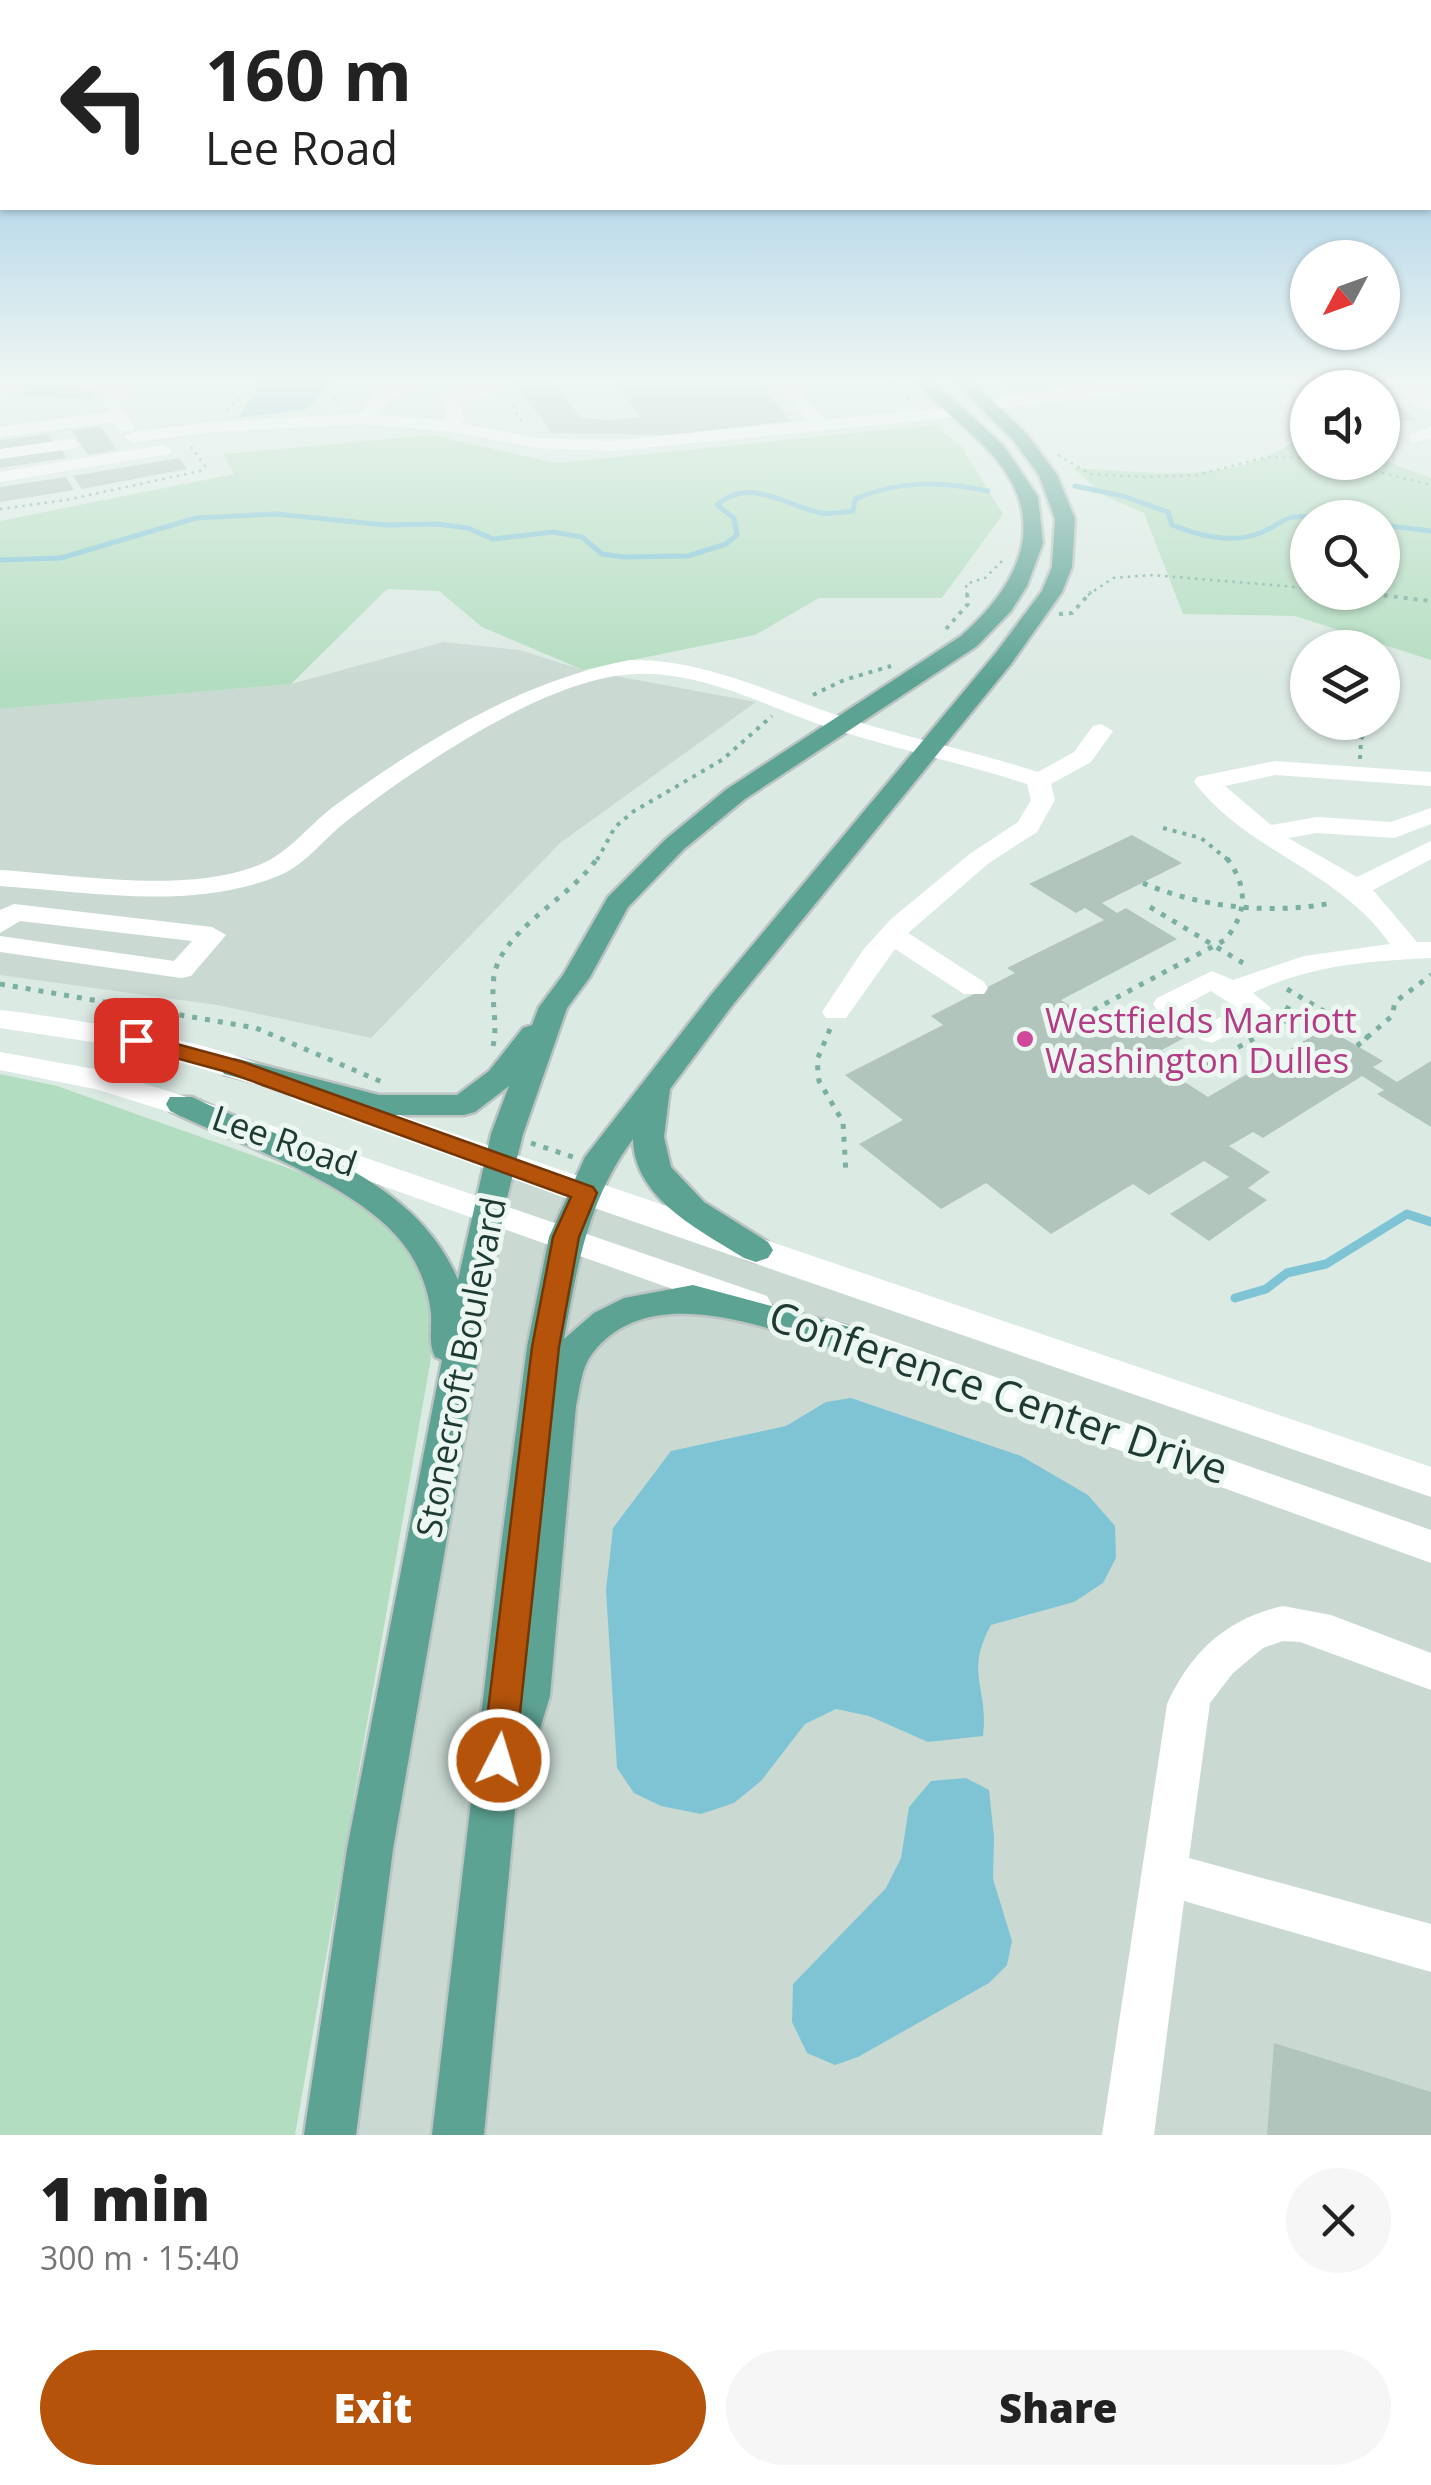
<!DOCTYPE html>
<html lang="en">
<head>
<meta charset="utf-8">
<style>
  body { margin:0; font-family:"Open Sans",sans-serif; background:#f6f6f6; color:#222; height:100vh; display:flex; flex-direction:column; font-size:38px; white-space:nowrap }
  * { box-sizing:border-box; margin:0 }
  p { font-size:32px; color:#767676 }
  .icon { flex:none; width:55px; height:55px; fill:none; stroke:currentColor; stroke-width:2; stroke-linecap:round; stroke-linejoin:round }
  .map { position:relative; height:2135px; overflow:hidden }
  .sheet { display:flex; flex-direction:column; background:#fff; flex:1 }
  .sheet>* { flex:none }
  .top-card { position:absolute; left:0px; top:0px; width:1432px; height:210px; box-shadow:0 2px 8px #0004; background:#fff; color:#222; overflow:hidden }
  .needle { width:65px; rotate:229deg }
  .tools { position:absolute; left:1290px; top:240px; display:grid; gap:20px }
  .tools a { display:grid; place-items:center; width:110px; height:110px; border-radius:50%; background:#fff; box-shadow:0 2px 8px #0004; font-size:50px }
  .pin { position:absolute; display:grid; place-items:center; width:85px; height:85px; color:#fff; margin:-42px; border-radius:20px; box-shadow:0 5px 15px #0006 }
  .me { position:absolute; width:110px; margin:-55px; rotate:5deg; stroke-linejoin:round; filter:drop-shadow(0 0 8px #0008) }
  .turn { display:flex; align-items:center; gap:35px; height:210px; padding:0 40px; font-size:45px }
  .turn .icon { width:130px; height:130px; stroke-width:2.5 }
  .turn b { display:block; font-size:70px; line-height:85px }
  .round { display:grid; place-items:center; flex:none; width:105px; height:105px; border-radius:52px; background:#f6f6f6 }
  .head { display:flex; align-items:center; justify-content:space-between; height:170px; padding:0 40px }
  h1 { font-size:60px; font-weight:800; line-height:75px }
  .button { display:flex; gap:20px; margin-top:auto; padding:20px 40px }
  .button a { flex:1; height:115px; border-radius:60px; background:#b45309; color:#fff; font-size:40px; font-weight:800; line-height:115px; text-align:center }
  .button a+a { background:#f6f6f6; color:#222 }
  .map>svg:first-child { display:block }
  .built { fill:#cadad3 }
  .green { fill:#b3ddc0; fill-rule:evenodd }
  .water { fill:#7fc4d5 }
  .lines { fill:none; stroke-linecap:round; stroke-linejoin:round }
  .stream-far1 { stroke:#7fc4d5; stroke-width:5 }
  .stream { stroke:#7fc4d5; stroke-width:9 }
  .building { fill:#b1c5bd }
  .minor-tunnel { stroke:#b6c7c1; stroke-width:19; stroke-dasharray:19 9; stroke-linecap:butt }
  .major-casing { stroke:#bbc4c2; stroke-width:5 }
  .path-far2 { stroke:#7ab0a1; stroke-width:2.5; stroke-dasharray:2.5 5; stroke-linecap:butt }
  .path-far1 { stroke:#7ab0a1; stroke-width:4; stroke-dasharray:4 6; stroke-linecap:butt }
  .path { stroke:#7ab0a1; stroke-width:5; stroke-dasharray:5 8; stroke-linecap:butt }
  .minor { fill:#fff; fill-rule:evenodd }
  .major { fill:#5da394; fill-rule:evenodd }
  .route { fill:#b45309; stroke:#753606; stroke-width:2.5 }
  .hotel-dot { fill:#d1479c; stroke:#edf7f2; stroke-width:4 }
  .labels { text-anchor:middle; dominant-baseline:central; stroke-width:10; stroke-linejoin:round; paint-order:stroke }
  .hotel-label { font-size:35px; fill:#b23c85; stroke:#edf7f2; text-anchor:start }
  .street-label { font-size:35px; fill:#1d3a33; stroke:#edf7f2 }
  .near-street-label { font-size:42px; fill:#1d3a33; stroke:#edf7f2 }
</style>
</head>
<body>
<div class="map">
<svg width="1431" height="2135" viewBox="0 0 1431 2135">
  <rect width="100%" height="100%" fill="#dceae4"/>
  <path class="built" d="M444,642L520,650L583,670L756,702L560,843L371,1038L217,1005L0,975V709L291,684Z
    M499,1162L1431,1492V2135H344Z"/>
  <path class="green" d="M935,425L961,446L1003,514L942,598H819L755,635L583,670L482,627L439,591L387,589L291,684L0,709V521L234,474L223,454L431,435L556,463Z
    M1293,442L1307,445L1308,462L1383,460L1431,478V660L1295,616L1183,614L1144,513L1103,495L1073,468C1145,471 1232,486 1293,442ZM1308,518H1382V592H1308Z
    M0,1074L57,1086L336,1185L364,1199L423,1264L434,1320L431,1358L295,2135H0Z"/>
  <path class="water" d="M257,382H331L308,409L238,418L257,391Z
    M851,1398L1021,1456L1088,1495L1115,1526L1116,1558L1103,1583L1074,1602L991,1625C964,1674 989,1687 983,1736L928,1742L869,1716L836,1709L805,1724L761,1781L734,1803L701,1814L661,1806L634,1793L617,1768L606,1590L613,1528L671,1451L786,1426L826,1402Z
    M966,1778L989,1790L994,1837L993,1879L1012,1941L1007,1965L989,1983L858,2057L835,2065L807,2053L792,2022L793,1984L886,1888L901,1858L909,1807L931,1781Z"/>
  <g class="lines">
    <path class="stream-far1" d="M1075,486L1123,496L1168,512L1172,525C1198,535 1229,544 1257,534C1284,525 1282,512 1315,518
      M1382,525L1431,531
      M0,560L61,558L196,518L276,514L385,525L437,524L468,528L493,539L553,532L582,537L602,554L624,557L688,556L726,544L737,535L734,518L717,505C749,476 787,506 821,513C831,515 843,512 853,511L855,499C899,480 942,481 988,491"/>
    <path class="stream" d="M1235,1298L1266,1289L1287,1273L1326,1264L1407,1214L1431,1222"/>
  </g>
  <path class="building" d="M514,382H556L580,418L610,420L640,417L614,382H757L791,421L667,435L552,433Z
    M1003,382H1098L1099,385L1011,390Z
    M32,387L99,390L89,399L22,396Z
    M1382,394L1407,410L1416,420L1392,421L1382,413Z
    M100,426L117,450L88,455L72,431Z
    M49,434L53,443L0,450V440Z
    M62,449L66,458L0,468V458Z
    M179,458L187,469L82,489L73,476Z
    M66,477L74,490L0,502V487Z
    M1132,835L1182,863L1102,903L1117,913L1126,908L1177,939L1061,1000L1106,1029L1114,1025L1126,1033L1159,1015L1190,1035L1156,1053L1167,1059L1157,1064L1208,1097L1326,1028L1383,1061L1373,1067L1397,1082L1431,1061V1127L1377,1094L1384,1090L1362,1076L1263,1138L1253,1132L1229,1146L1270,1172L1248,1188L1267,1200L1209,1241L1170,1214L1229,1177L1204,1161L1149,1195L1133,1184L1051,1234L986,1183L941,1209L859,1144L903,1120L845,1075L943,1025L931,1016L1015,973L1007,968L1104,920L1085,908L1076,913L1029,884Z
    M1274,2043L1431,2092V2135H1267Z"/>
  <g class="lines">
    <path class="minor-tunnel" d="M690,421L696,432"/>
    <g class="major-casing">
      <path id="major" d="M916,382H934L1003,445L1038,497L1043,543L1027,586L1011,611L977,646L745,799L684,849L628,907L590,977L567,1008L523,1134L504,1210L393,1849L356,2135H304L347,1849L442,1360L435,1357C428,1343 432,1329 431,1313C429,1295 423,1277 415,1262C378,1189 241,1146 170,1111L166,1104L170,1097H192C286,1142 415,1175 458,1280L491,1134L509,1086L475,1112L464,1115H379L224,1074L220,1067L224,1060L235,1058L379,1095H457L489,1071L523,1028L532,1025L539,1007L563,975L608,897L666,839L727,789L961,636C1022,582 1051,518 989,451C966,426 938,407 916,382Z
        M955,382H973L1026,433L1057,475L1075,519L1072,567L1062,592L1011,664L731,1007L670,1089L664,1137L671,1167L704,1202L768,1242L773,1250L768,1258L756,1262L744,1258C700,1230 634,1199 633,1139C588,1199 577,1267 564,1339L594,1313L624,1298L693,1285L861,1330L866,1339L861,1348L848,1352C773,1332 651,1276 592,1354C581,1368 580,1389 576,1406L550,1696L529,1765L519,1769L484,2135H432L500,1554L527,1347L549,1237L585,1157L711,995L995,654L1042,591L1052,567L1055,519L1039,475L1014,441Z"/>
    </g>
    <path class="path-far2" d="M891,382L909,399
      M1302,382L1308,388
      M505,393L522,423
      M337,405L333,402L343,382
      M226,410L243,395L242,382
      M1058,455L1090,474L1144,477L1197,475L1267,457L1308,458
      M1338,462L1431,485
      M0,509L66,500L200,471L205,466L191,447
      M1353,592L1376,595
      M967,595L966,584L985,578L1003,560
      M1088,595L1113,578L1152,575L1308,588"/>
    <path class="path-far1" d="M1354,592L1431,601
      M1059,614L1072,613L1091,592
      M946,629L968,604L967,592
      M813,695L844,680L891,666
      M1382,706L1388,701
      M1360,759L1361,739L1370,722
      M1163,828L1201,838L1228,860
      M597,860L615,827L634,811L722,760L772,716"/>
    <path class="path" d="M1143,883C1198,907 1272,915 1331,903
      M1150,907L1243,963
      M0,984L256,1028L382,1082
      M1287,989L1370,1039
      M830,1029L817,1060L819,1081L843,1122L846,1174
      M1129,1032L1095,1009L1225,940C1248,912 1248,886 1226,857
      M493,1046C499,1020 488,993 496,968C510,925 574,895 598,857
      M1357,1046L1392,1016L1395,1002L1431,975
      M1160,1052L1192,1073L1298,1014L1282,1005
      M531,1143L573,1157"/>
    <path class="minor" d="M6,382H24L0,401V387Z
      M67,382H135L118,400L134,427L131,431H119L113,422L0,437V427L108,412L101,399L108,390L75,387Z
      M400,382H422L390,400L377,415L442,420L447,417L440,397L442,393L485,388L493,393L491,397L458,401L465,418L460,423L538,438L612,441L808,421L773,382H790L825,420L955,407L963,412L955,417L612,451L538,448L446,431L364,424L213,432L133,442L124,437L133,432L213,422L359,414L378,392Z
      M1111,382H1128L1133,388L1125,393L987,410L979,405L987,400Z
      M1400,382H1416L1431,399V411L1413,404Z
      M1431,426V438L1411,443V435Z
      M71,439L80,444L77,448L0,459V449Z
      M163,445L172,450L169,454L0,482V472Z
      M630,660C709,659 778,697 852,720C913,739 976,752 1038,772L1074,752L1093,726L1101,724L1113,731L1091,762L1051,784L1055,800L1037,832L989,863L908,933L984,982L988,988L984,994H964L895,949L846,1018H826L822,1012L863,950L891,919L971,853L1018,822L1031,800L1027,784C962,763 895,749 830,728C767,707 704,671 635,674C547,677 417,767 348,820C324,838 306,865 278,876C192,911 89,892 0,886V870C78,875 185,894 259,865C290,853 310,823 337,804C426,740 521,681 630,660Z
      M1275,761L1431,772V786L1275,775L1225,786L1271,825L1317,817L1391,822L1431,808V824L1394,838L1317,833L1288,838L1357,877L1431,841V859L1373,890L1417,942H1431V958C1370,961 1309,965 1253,993L1271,1008L1267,1014L1212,1043L1202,1040L1157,1010L1153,1004L1157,998L1212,971L1233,980L1304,956L1390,944C1338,869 1248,853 1194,782L1197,777ZM1211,991L1237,1008L1213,1021L1187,1004Z
      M14,904L212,927L226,935L191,976L181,978L0,952V936L174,961L192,941L20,921L0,933V910Z
      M0,1010C43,1014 256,1046 275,1076L271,1083L260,1086L132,1048L0,1028Z
      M0,1052L100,1070L219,1107L223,1114L219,1121L208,1124L95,1089L0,1070Z
      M303,1082L1431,1467V1497L574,1201L292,1099L288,1092L292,1085Z
      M270,1125L767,1296L772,1305L767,1314L755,1318L743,1314L259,1142L254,1135L259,1128Z
      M827,1318L1431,1530V1563L815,1340L809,1331L815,1322Z
      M1283,1606L1331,1615L1431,1653V1690L1300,1642L1283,1641L1263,1648L1233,1673L1210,1703L1189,1858L1431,1924V1972L1184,1901L1154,2135H1102L1167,1704C1191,1652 1226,1619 1283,1606Z"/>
    <use href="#major" class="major"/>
  </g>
  <linearGradient id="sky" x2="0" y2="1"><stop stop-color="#7ebae0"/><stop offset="0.56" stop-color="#eff6f3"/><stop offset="1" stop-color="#eff6f3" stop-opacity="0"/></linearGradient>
  <rect width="1431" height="681" fill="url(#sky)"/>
  <path class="route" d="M136,1033L243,1062L593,1187L597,1193L579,1237L559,1347L515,1760L510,1771L499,1776L487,1771L482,1760L532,1347L553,1237L571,1197L227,1072L128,1045L125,1040L128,1035Z"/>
  <circle class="hotel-dot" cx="1025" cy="1039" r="10"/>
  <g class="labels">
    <g class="hotel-label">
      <text x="1045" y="1019">Westfields Marriott<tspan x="1045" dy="40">Washington Dulles</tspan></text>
    </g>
    <g class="street-label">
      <text transform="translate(285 1140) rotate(19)">Lee Road</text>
      <text transform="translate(460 1367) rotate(-79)">Stonecroft Boulevard</text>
    </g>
    <g class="near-street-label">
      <text transform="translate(999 1391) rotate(19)">Conference Center Drive</text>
    </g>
  </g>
</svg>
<div class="tools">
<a><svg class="needle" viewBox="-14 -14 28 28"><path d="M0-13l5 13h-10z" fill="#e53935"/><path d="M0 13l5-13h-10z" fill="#767676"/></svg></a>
<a><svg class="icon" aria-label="sound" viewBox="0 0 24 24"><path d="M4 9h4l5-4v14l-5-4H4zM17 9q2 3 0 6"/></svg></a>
<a><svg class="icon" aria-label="search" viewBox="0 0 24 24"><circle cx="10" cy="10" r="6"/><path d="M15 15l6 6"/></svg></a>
<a><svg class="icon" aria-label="layers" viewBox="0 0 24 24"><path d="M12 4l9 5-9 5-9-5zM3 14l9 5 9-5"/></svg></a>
</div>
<div class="pin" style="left:136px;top:1040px;background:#d93025"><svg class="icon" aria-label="arrive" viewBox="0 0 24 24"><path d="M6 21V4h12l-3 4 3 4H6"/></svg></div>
<svg class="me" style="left:499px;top:1760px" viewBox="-20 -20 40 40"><circle r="17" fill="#b45309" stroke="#fff" stroke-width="3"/><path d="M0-11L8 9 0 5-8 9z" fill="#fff"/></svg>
<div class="top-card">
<div class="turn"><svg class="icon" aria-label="left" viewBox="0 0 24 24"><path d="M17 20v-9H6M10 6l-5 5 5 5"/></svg><div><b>160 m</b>Lee Road</div></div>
</div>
</div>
<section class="sheet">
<div class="head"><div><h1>1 min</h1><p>300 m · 15:40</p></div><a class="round"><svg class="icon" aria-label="close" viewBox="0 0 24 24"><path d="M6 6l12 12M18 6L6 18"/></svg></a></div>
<div class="button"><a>Exit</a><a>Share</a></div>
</section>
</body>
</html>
